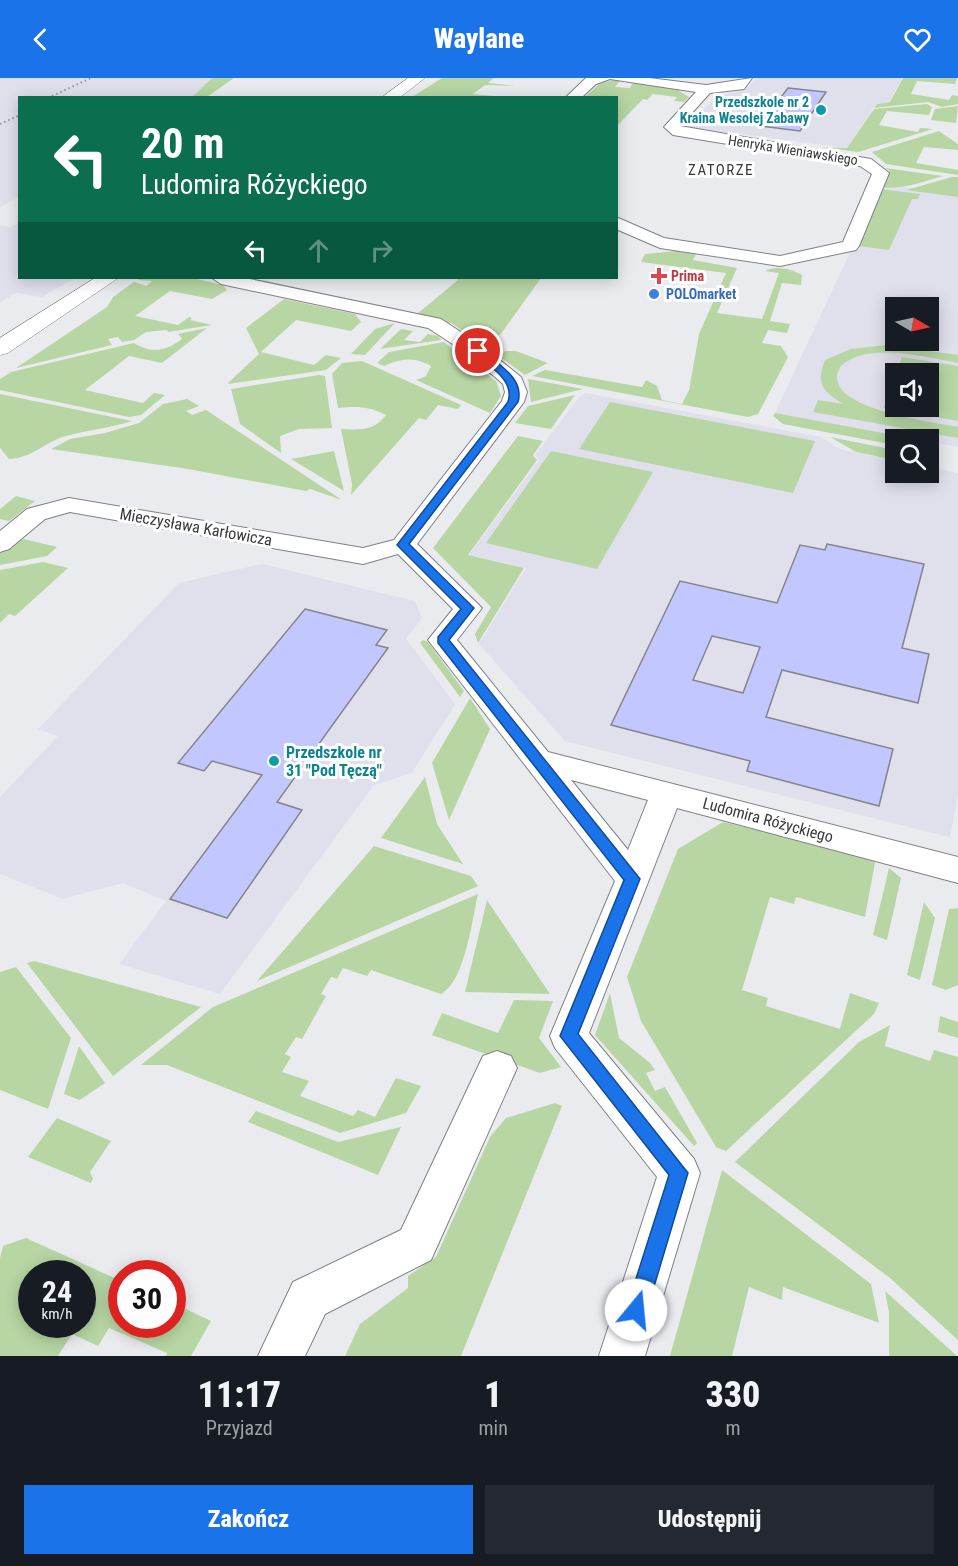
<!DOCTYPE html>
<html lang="pl">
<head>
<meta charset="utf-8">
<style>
  body { margin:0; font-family:"Roboto Condensed",sans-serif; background:#242831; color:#f1f3f6; height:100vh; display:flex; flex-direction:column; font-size:22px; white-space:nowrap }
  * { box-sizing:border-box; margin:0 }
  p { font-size:20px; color:#9ea1a6 }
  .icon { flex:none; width:33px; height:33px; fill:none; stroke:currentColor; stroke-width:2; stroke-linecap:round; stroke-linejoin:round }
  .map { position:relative; height:1278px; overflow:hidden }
  .panel { display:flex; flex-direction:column; background:#171b24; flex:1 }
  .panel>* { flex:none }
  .banner { position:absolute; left:18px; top:18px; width:600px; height:183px; border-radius:0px; box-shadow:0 3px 15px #0003; background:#0b6e4f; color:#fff; overflow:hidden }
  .needle { width:39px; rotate:99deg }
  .buttons { position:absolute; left:885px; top:219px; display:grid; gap:12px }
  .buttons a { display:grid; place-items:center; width:54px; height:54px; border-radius:0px; background:#171b24; box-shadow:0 3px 15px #0003; font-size:30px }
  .speed { position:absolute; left:18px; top:1182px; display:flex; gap:12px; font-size:30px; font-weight:700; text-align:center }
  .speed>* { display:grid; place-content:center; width:78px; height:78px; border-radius:50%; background:#171b24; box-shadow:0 3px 15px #0003; line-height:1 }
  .speed small { font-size:15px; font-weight:400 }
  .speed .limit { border:9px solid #d22; background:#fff; color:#111 }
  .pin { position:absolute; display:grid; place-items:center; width:51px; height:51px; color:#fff; margin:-26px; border:3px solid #fff; border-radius:50%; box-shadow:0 2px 6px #0007 }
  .me { position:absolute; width:66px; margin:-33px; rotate:17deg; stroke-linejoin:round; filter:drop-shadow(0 0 4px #0008) }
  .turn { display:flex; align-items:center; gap:21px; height:126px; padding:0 24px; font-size:27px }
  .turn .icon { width:78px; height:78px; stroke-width:2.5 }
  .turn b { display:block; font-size:42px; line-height:51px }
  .lanes { display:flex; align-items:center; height:57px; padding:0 24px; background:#0003; justify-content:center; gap:30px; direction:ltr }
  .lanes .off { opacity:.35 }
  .eta { display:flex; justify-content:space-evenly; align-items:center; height:102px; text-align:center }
  .eta b { font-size:36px; font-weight:800; line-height:42px }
  .action { display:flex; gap:12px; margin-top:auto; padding:12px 24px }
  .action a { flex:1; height:69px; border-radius:0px; background:#1a73e8; color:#fff; font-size:24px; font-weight:800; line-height:69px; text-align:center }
  .action a+a { background:#242831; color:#f1f3f6 }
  header { display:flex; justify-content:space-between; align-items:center; height:78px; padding:0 24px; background:#1a73e8; color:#fff; font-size:27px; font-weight:800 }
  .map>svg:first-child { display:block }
  .built { fill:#dfe0eb; fill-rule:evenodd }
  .green { fill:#b7d6a4; fill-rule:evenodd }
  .building { fill:#c2c7ff; stroke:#848589; stroke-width:1.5; fill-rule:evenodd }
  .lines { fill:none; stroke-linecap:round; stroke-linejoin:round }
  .minor-casing { stroke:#808184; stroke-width:2 }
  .tertiary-casing { stroke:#808184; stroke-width:1 }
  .minor { fill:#fff; fill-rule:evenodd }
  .tertiary { fill:#fff; fill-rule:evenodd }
  .rail { stroke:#97989b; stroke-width:2; stroke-dasharray:1.5 3; stroke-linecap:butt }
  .route { fill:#1a73e8; stroke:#114b97; stroke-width:1.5 }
  .culture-dot { fill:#0f9aa8; stroke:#fff; stroke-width:2 }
  .health-dot { fill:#e0444e; stroke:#fff; stroke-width:2 }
  .shop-dot { fill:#3f7fe0; stroke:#fff; stroke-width:2 }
  .labels { text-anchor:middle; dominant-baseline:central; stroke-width:6; stroke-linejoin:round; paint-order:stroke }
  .far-culture-label { font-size:14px; font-weight:bold; fill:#0d838f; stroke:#fff; text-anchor:end }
  .far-street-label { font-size:14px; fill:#39393b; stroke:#fff }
  .far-health-label { font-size:14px; font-weight:bold; fill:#be3a42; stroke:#fff; text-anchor:start }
  .far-shop-label { font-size:14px; font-weight:bold; fill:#366cbe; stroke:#fff; text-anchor:start }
  .far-neighbourhood-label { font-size:15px; letter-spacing:1.5px; fill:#39393b; stroke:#fff }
  .street-label { font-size:16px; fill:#39393b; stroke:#fff }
  .culture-label { font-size:16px; font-weight:bold; fill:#0d838f; stroke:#fff; text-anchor:start }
</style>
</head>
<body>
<header><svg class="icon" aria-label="back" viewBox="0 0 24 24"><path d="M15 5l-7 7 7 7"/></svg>Waylane<svg class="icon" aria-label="heart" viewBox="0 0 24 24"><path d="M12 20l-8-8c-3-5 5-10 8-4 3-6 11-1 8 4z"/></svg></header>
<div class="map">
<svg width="958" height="1278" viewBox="0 0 958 1278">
  <rect width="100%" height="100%" fill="#eaebef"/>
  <path class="built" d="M0,0H212L192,19L20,20L19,119L0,129Z
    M756,0H902L889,24L876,26L847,70L688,49L715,19L746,11Z
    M882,106L958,116V369L929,364L928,362L916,361L775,335ZM896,230H928V262H896ZM896,296H928V328H896Z
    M19,145L20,200H75L42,219L16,215L0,224V147L11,149Z
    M586,315L821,359L842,372L895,382L896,394H928L929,389L958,395V717L950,759L565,663L479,566L526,490L469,477L539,382L535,377L580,318Z
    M262,486L415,523L422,540L406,561L455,626L412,695L374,707L220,916L119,886L166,823L123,805L63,821L0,796V719L58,658L38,651L179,505Z"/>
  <path class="green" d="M212,0H234L207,19H192Z
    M442,0H494L488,5L516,8L485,7L473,16L503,19H412Z
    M903,0H957L955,6L917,3L911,16L949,22L952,17L958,18V26L942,29L928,24L874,30L877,26L890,24Z
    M614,2L620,3L615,9L630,10L633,5L676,11L689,19L684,24L674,23L677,19L653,16L647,22L643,21L617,48L616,20H584L600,5Z
    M927,26L932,29L929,37L887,33L879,47L918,54L920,50L933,51L858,74L821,69L847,70L874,31Z
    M958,28L956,45L931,42L935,31Z
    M939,53L958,66V72L924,69L916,85L958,92V97L886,86L872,74Z
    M885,90L943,98C922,104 902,112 881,109L890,93Z
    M952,99H958V119L906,112Z
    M880,111L920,116L918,121H912L889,172L859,168Z
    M676,173L696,176L693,182L737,190L717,235L762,241L779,195L765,193C776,187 791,191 802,197L801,207L782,205L770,243L790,246L787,255L768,252L762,265L781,268L788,279L758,336L748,339L532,298L545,292L642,309L646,302L657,308L662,322L682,326L689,312L699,256L726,195L641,184L645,176Z
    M141,200H193L223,207L227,212L212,221L170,213L135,238L178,247L189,239L192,240L190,242L212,247L168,254L167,252L146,254L134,262L122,264L118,259L108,261L112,267L16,290L107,229L113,219L134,204L146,208L152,203L138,202Z
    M456,200H541L500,257L486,261L474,260L451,245L447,246L442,242L417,236L458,202Z
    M284,221L355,236L361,244L351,253L296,242L261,274L314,287L326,277L341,280L326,292L227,306L259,276L246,250Z
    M395,245L365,277L351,276L375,251Z
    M207,250L162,285L129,278L85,312L143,325L154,315L165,317L141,337L129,339L0,312V301L11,294L134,265C152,276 166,273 182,261L178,256Z
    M401,251L413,253L404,262L420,264L428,256L438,258L441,262L380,271Z
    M444,264L496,303L501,318L490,335L416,302L426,298L431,288C414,279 402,280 384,288L377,285L389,274Z
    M886,267L958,277V285C927,279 867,263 841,288C813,330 937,345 958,349V360L813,334L818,322L843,326C823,313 815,306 825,282L851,271Z
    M505,273H516L548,285L525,297L500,279Z
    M902,279L958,288V343L884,330L895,297L896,328H928V296L896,295Z
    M362,283L461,327L458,331L438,327L426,342L419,340L351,417L352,406L341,351C360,352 374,353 386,337C369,328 356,328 338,330L332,296L342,285Z
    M319,297L325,298L332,350L299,351L280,358L281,375L240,346L231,311Z
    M528,301L583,311L531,324Z
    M0,316L132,343C110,350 88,352 66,358C46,363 31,381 9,381L0,370Z
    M575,317L551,351L515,345L528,328Z
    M187,321L199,328L186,333L192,337L206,332L342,422L310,411L306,413L188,391L51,371L70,361L105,355L139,345L163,326Z
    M610,324L815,363L793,415L579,371Z
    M775,335L916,361L896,362L895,367L783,346L773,338Z
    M518,358L543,363L533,377L537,382L468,477L524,490L478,565L475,556L491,529L433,470Z
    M830,359L895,372V382L856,374Z
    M334,373L344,413L291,381Z
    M551,373L653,394L597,491L486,465Z
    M16,418L35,423L9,443L0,441V431Z
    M24,461L57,469L47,478L0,487V473L11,464Z
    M43,484L68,490L15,538L9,536L0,545V492Z
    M423,562L428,564L464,613L460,619L420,565Z
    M470,620L490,651L449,742L432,685Z
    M425,699L437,746L463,786L381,760Z
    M723,744L876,779L865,839L796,819L794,826L770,819L742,912L768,920L766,928L840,951L850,915L879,925L874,936L726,1073L716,1069L641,943L627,899L678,771Z
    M374,768L471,798L478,808L257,903Z
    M889,790L901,800L887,862L873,857Z
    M478,816C472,842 465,903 441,916L371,892L367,898L343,890L337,901L331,899L321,916L326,918L302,961L296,959L285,976L291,979L282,994L309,1003L300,1018L353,1038L358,1032L375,1039L396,1000L421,1008L406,1035L340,1055L167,987H141L213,929Z
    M487,822L550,916L465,914Z
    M924,824L935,840L920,902L907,897Z
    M958,830V907L946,912L932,907L949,831Z
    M34,883L201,929L113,998L27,885Z
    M16,889L71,960L48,1031L0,1012V894Z
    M610,915L619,960L650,985L655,992L646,995L655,1013L665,1009L697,1065L694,1068L595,957Z
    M514,922L553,923L539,960L561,989L540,995L432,957L442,935L498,955Z
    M940,938L958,944V960L938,954Z
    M890,947L885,968L930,983L934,972L958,979V1262L890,1200L735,1084L859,964Z
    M79,968L105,1005L80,1022L64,1016Z
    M555,1025L562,1028L461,1278H345L360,1246L408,1210V1198L436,1179L490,1059L506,1040Z
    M256,1033L338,1064L401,1049L378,1097L248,1044Z
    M57,1040L111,1063L90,1094L93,1101L91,1105L28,1079Z
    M722,1092L871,1206L879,1245L783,1209L782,1222L749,1209L732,1278H670Z
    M26,1160L121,1203L122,1246H172L173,1225L211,1243L191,1278H166L167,1275L109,1250L98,1268L72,1256L58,1278H0V1180L3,1168ZM32,1196H82V1246H32Z
    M885,1213L957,1278H889V1234Z"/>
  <path class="building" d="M788,10L826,14L800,53L759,48Z
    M827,466L924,486L902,570L929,576L918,625L782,592L766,639L893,671L879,728L747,693L750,683L611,647L680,503L777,525L800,467L825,472ZM712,558L760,569L743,615L693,602Z
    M305,531L387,552L376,567L388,570L277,724L302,732L227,840L170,821L262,697L212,683L204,693L178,685Z"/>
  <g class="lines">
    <g class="minor-casing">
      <path id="minor" d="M586,0H649L706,7L752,0L744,11L710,15L680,48L871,81L889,95L859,168L856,172L780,188L660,170L616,151V139L664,160L780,178L843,164L872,96L860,88L673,57L664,49L696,14L610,1L596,6L581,20H565Z
        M212,200H245L441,241L485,270L521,299L527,314L524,324L417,466L482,530L457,562L548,674L958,779V805L677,730L589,955L694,1081L700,1095L645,1278H599L657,1099L555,970L550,958L615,803L428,562L453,531L398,476L363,486L70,434L45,441L9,471L0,474V453L27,431L69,420L363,470L394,462L502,323L505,314L503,306L471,278L428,250L221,206ZM571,702L648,722L628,772Z
        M497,973L511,978L517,990L431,1182L325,1236L305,1278H258L293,1204L401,1152L483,978Z"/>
    </g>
    <g class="tertiary-casing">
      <path id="tertiary" d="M408,0H425L399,20H381Z
        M95,200H118L8,275L0,277V260Z"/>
    </g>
    <use href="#minor" class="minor"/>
    <use href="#tertiary" class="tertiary"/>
    <path class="rail" d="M48,20L91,0
      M0,46L20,37"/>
  </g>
  <path class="route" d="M474,271H481C497,286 525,300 518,324L409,466L474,530L449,562L640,801L578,956L688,1095L647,1232L644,1240L636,1243L629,1240L626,1232L669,1097L560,958L624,802L438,565V559L461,531L397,467L508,324C515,302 490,289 474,275Z"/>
  <g class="culture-dot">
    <circle cx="821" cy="32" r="6"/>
    <circle cx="274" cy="683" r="6"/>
  </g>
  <path class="health-dot" d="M656 189h6v6h6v6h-6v6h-6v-6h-6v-6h6z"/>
  <circle class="shop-dot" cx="654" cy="216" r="6"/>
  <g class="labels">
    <g class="far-culture-label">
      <text x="809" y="24">Przedszkole nr 2<tspan x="809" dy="16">Kraina Wesołej Zabawy</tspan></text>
    </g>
    <g class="far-street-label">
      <text transform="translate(793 72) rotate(9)">Henryka Wieniawskiego</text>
    </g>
    <g class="far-health-label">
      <text x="671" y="198">Prima</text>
    </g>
    <g class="far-shop-label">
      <text x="666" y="216">POLOmarket</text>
    </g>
    <g class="far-neighbourhood-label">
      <text x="721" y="92">ZATORZE</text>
    </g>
    <g class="street-label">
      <text transform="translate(196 449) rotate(10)">Mieczysława Karłowicza</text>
      <text transform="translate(768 742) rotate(15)">Ludomira Różyckiego</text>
    </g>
    <g class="culture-label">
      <text x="286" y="674">Przedszkole nr<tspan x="286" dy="18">31 "Pod Tęczą"</tspan></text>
    </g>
  </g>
</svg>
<div class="buttons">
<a><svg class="needle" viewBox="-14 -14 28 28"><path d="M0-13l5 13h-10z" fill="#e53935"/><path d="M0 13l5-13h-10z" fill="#9ea1a6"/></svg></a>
<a><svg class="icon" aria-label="sound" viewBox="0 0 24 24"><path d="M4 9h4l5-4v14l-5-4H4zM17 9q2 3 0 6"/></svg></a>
<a><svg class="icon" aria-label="search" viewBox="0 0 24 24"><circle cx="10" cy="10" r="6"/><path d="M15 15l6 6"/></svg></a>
</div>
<div class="speed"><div>24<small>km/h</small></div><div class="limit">30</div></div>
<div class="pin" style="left:478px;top:273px;background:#d93025"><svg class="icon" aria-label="arrive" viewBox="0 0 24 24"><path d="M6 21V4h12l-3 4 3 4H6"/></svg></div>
<svg class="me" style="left:636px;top:1232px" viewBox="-20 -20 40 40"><circle r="19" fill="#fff"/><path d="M0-13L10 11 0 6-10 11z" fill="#1a73e8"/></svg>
<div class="banner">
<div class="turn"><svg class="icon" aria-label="left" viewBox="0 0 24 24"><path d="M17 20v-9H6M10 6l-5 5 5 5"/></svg><div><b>20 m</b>Ludomira Różyckiego</div></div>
<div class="lanes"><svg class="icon" aria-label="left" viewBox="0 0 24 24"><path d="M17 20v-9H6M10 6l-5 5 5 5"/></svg><svg class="icon off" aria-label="ahead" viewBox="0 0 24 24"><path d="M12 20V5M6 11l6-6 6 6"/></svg><svg class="icon off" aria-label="right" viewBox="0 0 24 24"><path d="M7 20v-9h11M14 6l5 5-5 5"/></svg></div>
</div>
</div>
<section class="panel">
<div class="eta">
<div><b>11:17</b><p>Przyjazd</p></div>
<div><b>1</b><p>min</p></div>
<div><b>330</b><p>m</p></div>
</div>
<div class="action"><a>Zakończ</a><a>Udostępnij</a></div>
</section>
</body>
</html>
